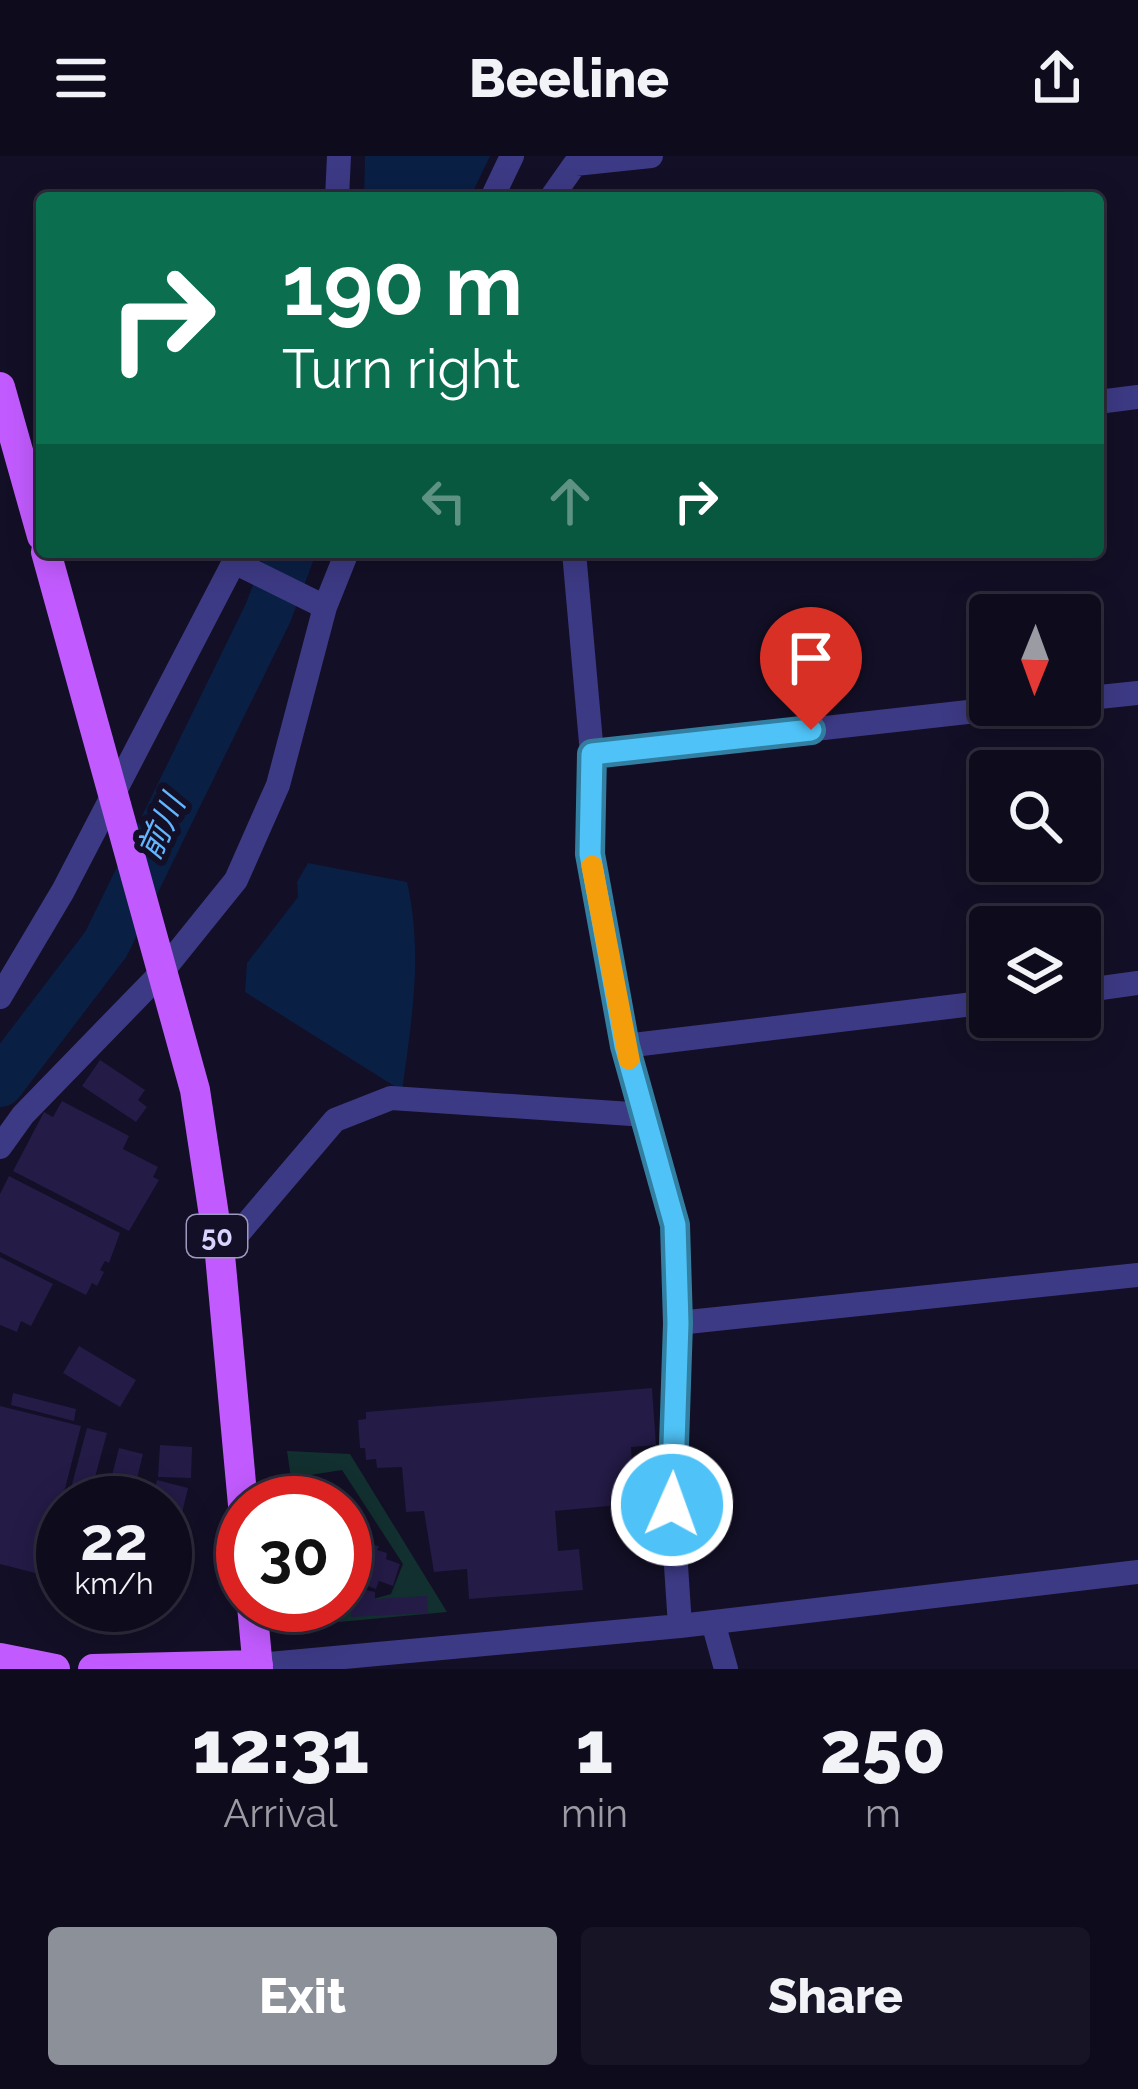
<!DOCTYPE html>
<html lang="en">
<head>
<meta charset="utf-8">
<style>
  body { margin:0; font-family:Raleway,"Noto Sans JP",sans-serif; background:#171425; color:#f1f3f6; height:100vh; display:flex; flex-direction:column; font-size:45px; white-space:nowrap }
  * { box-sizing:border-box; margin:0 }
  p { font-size:39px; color:#9b9ba3 }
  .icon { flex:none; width:66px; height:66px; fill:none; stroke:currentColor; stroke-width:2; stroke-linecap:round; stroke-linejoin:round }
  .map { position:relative; height:1513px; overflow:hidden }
  .panel { display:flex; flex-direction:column; background:#0e0b1c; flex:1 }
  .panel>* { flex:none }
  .guide { position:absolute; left:36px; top:36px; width:1068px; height:366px; border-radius:12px; box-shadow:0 6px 30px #0003,0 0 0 3px #2e2b3b; background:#0b6e4f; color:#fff; overflow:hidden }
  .needle { width:78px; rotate:181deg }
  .tools { position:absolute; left:969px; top:438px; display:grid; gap:24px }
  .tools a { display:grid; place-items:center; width:132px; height:132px; border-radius:12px; background:#0e0b1c; box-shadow:0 6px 30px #0003,0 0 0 3px #2e2b3b; font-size:60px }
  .speed { position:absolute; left:36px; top:1320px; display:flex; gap:24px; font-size:60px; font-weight:700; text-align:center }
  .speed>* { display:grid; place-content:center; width:156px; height:156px; border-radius:50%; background:#0e0b1c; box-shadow:0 6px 30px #0003,0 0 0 3px #2e2b3b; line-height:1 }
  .speed small { font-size:30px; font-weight:400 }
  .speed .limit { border:18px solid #d22; background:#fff; color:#111 }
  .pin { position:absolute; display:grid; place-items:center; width:102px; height:102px; color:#fff; margin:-123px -51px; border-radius:50% 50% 50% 0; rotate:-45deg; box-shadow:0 0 12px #0007 }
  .pin .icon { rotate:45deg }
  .me { position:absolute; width:132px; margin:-66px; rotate:2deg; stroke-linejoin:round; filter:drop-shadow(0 0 9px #0008) }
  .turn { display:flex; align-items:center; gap:42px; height:252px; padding:0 48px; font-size:54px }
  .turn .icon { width:156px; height:156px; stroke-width:2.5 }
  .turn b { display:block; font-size:84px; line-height:102px }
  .lanes { display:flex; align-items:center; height:114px; padding:0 48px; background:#0003; justify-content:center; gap:60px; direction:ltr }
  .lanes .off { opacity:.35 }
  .eta { display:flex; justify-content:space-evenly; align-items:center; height:204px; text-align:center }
  .eta b { font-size:72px; font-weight:800; line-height:84px }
  .action { display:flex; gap:24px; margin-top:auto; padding:24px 48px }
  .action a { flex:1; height:138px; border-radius:12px; background:#8c9099; color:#fff; font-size:48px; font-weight:800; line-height:138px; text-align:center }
  .action a+a { background:#171425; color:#f1f3f6 }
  header { display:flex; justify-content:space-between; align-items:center; height:156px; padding:0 48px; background:#0e0b1c; font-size:54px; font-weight:800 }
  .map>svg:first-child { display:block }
  .green { fill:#12302f }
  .water { fill:#0a1f44 }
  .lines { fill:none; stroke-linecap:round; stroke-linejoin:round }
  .river { stroke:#0a1f44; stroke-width:48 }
  .building { fill:#241b47 }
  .path { stroke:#2fb8b0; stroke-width:4.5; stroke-dasharray:6 9; stroke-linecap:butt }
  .minor { stroke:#3d3a85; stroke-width:24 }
  .major { stroke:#c25bff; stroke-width:30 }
  .route-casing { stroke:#337fa1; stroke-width:30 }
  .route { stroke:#4fc3f7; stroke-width:21 }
  .slow { stroke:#f59e0b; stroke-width:21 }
  .labels { text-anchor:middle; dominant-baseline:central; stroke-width:12; stroke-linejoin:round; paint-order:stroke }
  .shield { fill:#130f26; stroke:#9e99be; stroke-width:3 }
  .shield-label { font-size:27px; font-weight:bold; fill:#d9d4ff }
  .water-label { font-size:33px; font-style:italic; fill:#62b6ff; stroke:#130f26 }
</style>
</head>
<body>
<header><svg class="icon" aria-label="menu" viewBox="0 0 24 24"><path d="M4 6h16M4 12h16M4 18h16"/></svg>Beeline<svg class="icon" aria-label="share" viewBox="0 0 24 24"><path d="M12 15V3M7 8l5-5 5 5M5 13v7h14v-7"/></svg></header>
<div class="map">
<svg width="1138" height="1513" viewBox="0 0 1138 1513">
  <rect width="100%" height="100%" fill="#130f26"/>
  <path class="green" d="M287,1295L350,1298L447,1456L339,1466L340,1452L391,1438L403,1408L342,1314L291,1322Z"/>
  <path class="water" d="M365,0H490L470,42H364Z
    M308,707L407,726C423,796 412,864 402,935L245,836L247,807L298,741L297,726Z"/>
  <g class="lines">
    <path class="river" d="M0,927L106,788L268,457L291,396"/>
  </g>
  <path class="building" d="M100,904L145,934L138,944L147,951L136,966L82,930Z
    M62,945L129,980L123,993L158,1011L153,1021L159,1024L129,1075L13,1015L44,956L53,961Z
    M9,1020L120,1077L109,1107L105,1105L100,1114L104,1116L97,1130L92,1127L86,1139L0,1096V1038Z
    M0,1101L53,1128L31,1170L21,1165L17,1176L0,1169Z
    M79,1190L136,1224L120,1251L63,1217Z
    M652,1232L656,1289L631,1291L632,1307H637L641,1347L555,1355L558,1395L579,1393L583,1434L469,1443L467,1413L434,1416L424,1355L406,1356L402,1311L377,1312L376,1303L366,1304L365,1292H360L358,1264L366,1263V1256Z
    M13,1237L76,1253L74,1265L11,1249Z
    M0,1250L81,1270L43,1419L0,1408Z
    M87,1272L107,1277L88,1347H67Z
    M160,1289L192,1291L191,1322L158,1321Z
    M119,1292L143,1298L131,1347H105Z
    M157,1324L188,1332L167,1420L165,1347H151Z
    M357,1386L379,1390L377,1394L387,1397L386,1403L400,1408L393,1430L379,1425L376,1433L345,1422Z
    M356,1432L375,1436V1443L427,1440L428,1457L351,1461L350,1438H356Z"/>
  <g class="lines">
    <path class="path" d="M345,1401L346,1402"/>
    <path class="minor" d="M337,42L339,0
      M492,42L512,0
      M551,42L575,8L651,0
      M1098,246L1138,241
      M238,396L234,406L325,451
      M574,396L592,598
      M1080,543L1138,537
      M1080,835L1138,827
      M0,841L63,735L234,406
      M625,890L990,846
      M0,991L23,959L161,817L236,724L278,629L325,451L347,396
      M220,1099L335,964L391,942L646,959
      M678,1167L1138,1119
      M713,1466L726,1513
      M680,1470L672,1349L678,1167L675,1069L625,890L590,697L592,598L1030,549
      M258,1509L680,1470L1138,1416"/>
    <path class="major" d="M0,231L42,380
      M46,396L195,934L220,1099L243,1349
      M252,1449L258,1513
      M0,1502L55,1513
      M93,1513L258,1509"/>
  </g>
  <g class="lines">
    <g class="route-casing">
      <path id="route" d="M672,1349L678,1167L675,1069L625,890L590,698L592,598L811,574"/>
    </g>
    <use href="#route" class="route"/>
    <path class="slow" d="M592,710L629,903"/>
  </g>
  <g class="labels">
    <rect class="shield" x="187" y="1059" width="60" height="42" rx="9"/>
    <g class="shield-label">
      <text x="217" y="1080">50</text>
    </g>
    <g class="water-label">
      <text transform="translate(161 671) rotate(-65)">前川</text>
    </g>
  </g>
</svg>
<div class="tools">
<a><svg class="needle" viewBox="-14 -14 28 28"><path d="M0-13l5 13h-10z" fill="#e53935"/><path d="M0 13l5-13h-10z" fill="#9b9ba3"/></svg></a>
<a><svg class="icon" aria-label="search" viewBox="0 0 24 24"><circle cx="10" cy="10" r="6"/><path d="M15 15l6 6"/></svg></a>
<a><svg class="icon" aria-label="layers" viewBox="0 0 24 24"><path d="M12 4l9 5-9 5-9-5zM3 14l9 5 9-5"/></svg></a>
</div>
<div class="speed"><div>22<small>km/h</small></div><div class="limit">30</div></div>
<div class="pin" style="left:811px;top:574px;background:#d93025"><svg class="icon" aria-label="arrive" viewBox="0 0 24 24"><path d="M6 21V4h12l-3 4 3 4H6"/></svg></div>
<svg class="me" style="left:672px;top:1349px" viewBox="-20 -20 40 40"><circle r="17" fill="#4fc3f7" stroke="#fff" stroke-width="3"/><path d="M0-11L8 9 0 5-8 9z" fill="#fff"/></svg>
<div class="guide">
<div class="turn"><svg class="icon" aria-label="right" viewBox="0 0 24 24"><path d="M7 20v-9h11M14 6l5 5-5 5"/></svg><div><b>190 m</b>Turn right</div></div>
<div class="lanes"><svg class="icon off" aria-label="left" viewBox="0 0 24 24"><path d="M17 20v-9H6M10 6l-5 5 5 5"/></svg><svg class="icon off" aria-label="ahead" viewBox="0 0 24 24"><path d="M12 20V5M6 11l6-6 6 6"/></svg><svg class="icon" aria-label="right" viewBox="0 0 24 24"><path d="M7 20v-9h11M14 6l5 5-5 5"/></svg></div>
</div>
</div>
<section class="panel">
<div class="eta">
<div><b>12:31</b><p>Arrival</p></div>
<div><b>1</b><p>min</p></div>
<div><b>250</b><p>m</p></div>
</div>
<div class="action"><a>Exit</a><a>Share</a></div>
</section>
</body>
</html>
